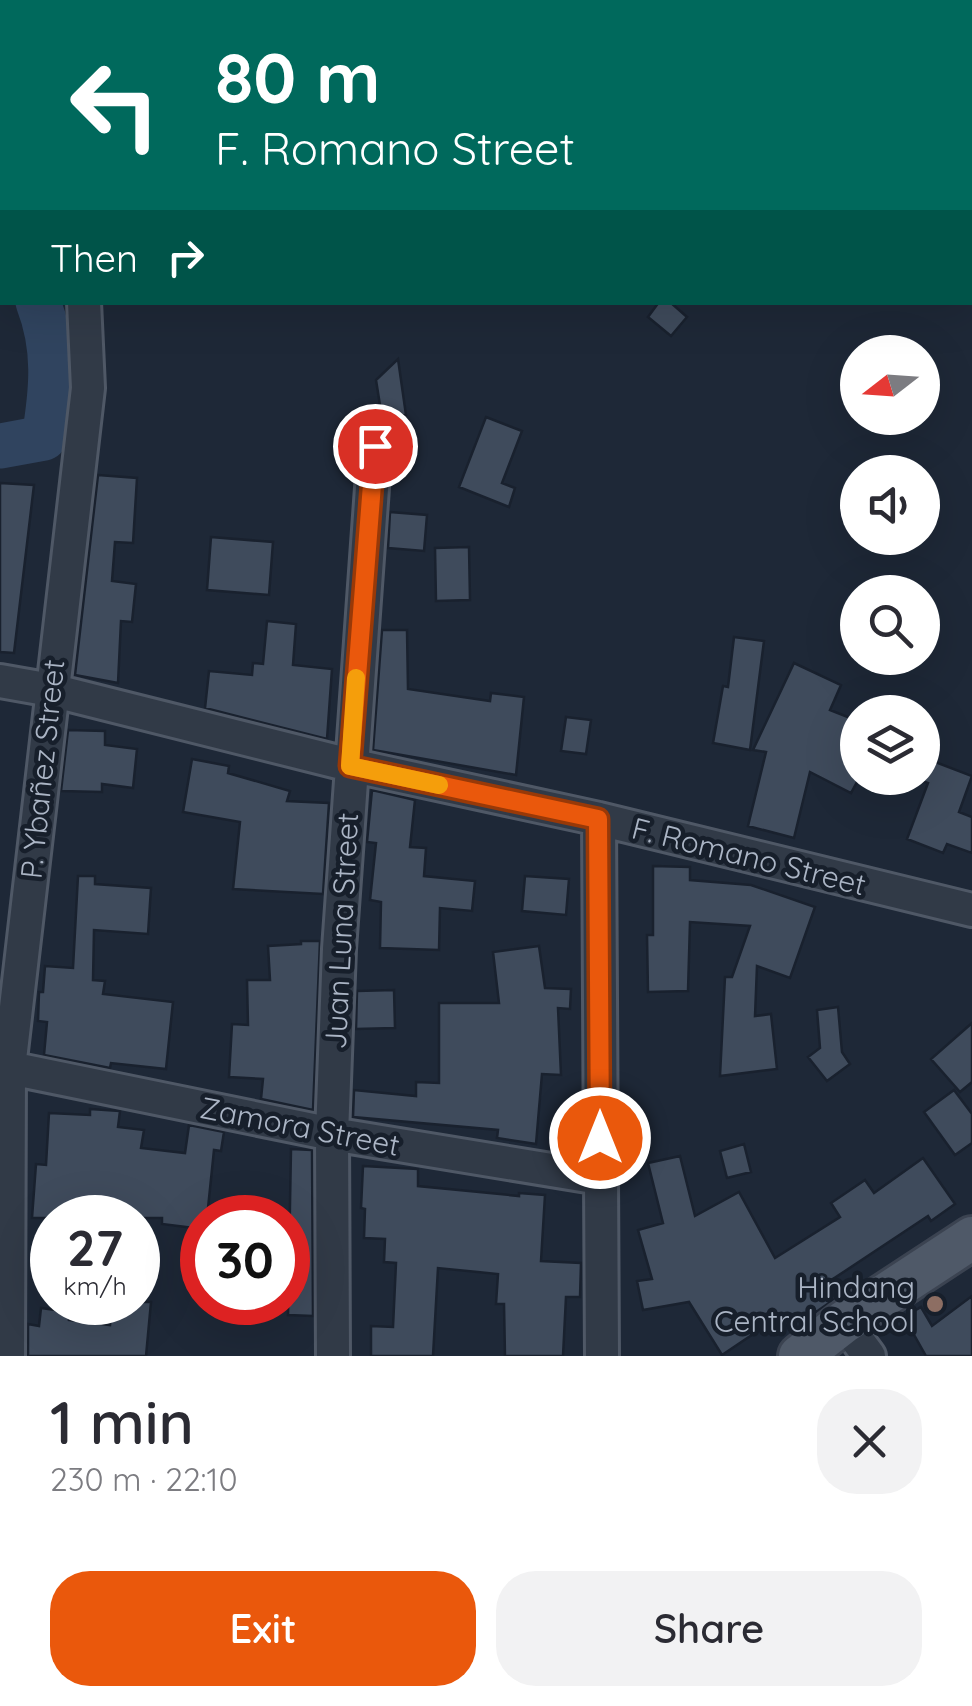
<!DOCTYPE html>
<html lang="en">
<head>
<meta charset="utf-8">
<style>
  body { margin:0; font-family:Quicksand,sans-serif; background:#f2f2f3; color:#2b2b33; height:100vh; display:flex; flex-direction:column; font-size:38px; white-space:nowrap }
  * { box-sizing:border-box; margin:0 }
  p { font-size:32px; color:#7c7c81 }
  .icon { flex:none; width:55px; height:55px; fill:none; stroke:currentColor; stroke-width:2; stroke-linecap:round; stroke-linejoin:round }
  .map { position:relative; height:1356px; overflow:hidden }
  .drawer { display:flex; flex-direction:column; background:#fff; flex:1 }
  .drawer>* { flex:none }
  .guide { position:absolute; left:0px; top:0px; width:972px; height:305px; box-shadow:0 10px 40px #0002; background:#00695c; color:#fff; overflow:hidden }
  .needle { width:65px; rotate:253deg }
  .fabs { position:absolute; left:840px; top:335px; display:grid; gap:20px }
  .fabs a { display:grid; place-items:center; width:100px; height:100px; border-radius:50%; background:#fff; box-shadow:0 10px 40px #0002; font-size:50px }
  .speed { position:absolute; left:30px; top:1195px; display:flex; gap:20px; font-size:50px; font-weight:700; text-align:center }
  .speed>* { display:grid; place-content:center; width:130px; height:130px; border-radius:50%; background:#fff; box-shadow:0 10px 40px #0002; line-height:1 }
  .speed small { font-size:25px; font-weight:400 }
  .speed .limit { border:15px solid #d22; background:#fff; color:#111 }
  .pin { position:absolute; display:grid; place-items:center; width:85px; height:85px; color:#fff; margin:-42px; border:5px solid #fff; border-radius:50%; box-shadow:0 2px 10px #0007 }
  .me { position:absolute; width:110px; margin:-55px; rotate:0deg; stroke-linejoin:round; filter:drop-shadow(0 0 8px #0008) }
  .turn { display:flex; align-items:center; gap:35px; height:210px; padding:0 50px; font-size:45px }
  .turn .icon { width:130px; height:130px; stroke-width:2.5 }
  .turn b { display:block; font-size:70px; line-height:85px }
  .then { display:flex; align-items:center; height:95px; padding:0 50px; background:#0003; gap:20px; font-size:38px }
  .round { display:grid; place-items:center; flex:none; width:105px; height:105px; border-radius:40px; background:#f2f2f3 }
  .overview { display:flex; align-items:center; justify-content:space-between; height:170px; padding:0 50px }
  h1 { font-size:60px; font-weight:600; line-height:75px }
  .button { display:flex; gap:20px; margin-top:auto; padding:20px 50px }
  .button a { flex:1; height:115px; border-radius:40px; background:#ea580c; color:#fff; font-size:40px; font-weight:600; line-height:115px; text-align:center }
  .button a+a { background:#f2f2f3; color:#2b2b33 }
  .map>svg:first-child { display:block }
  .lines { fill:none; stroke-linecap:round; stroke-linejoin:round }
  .river { stroke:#30445f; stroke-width:45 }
  .building { fill:#3f4b5c; stroke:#19212e; stroke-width:2.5 }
  .minor-casing { stroke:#4f5866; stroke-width:38 }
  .major-casing { stroke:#3b4351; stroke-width:48 }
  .minor { stroke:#313a47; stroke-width:32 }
  .major { stroke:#4f5968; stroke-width:42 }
  .route-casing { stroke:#983908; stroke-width:25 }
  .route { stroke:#ea580c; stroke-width:18 }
  .slow { stroke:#f59e0b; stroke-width:18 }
  .education-dot { fill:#8d6e63; stroke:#171f2b; stroke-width:4 }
  .labels { text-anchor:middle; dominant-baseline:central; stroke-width:9; stroke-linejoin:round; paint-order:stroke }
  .street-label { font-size:30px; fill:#abb5c5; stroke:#171f2b }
  .poi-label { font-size:30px; fill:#abb5c5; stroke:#171f2b; text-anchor:end }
</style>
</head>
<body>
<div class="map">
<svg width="972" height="1356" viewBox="0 0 972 1356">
  <rect width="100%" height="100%" fill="#1e2837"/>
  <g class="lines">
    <path class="river" d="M412,0V2
      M0,63H2
      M0,224L2,228
      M0,446L44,438C52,390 56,348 38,302"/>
  </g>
  <path class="building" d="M659,302H670L687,317L671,336L648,317Z
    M398,359L406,415L382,418L376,380Z
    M486,417L522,431L502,483L515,488L509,507L459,487Z
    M98,475L137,478L133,543L115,542L112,581L136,584L132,622L121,621L118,683L75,675Z
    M0,483L34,485L14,653L0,652Z
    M390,512L427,515L424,551L388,548Z
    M211,537L273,542L269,595L207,590Z
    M469,547L470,600L436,601L435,548Z
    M267,621L296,624L293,665L332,669L327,739L205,708L209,671L252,675L253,663L263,664Z
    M382,630H407L408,689L490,701L491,693L524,697L516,775L373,750Z
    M734,637L764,641L750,750L713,743L723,686L728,687Z
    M794,663L841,685L830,710L858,721V780L851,793L810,772L794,838L748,826L766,752L753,750Z
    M566,717L591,720L586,754L561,751Z
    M68,730L105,731V745L137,749L133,788L102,784V792L61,791Z
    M922,757L972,776L959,812L972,817V853L947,844L943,853L907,839L928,783L922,781Z
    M192,759L229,766L228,773L290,791L287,801L329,803L323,894L233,889L240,822L183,812Z
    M372,790L415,800L410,847L426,848L424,876L475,881L472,911L440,908L439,950L380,948L381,902L370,900L376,843L367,842Z
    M653,866L690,867V880L751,885L815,907L790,978L757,966L755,1016L771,1014L777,1069L720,1076L725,977H732L750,926L690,922L688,991L648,992L647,935H653Z
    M78,876H95V884L151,888L148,934L94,930L93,980L105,981L103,994L173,1002L166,1069L111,1063L110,1068L44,1055L47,1022L38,1021L39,992H43L45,966L73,968Z
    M525,876L569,879L566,915L522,911Z
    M301,941H320L313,1110L261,1099L263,1079L229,1077L232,1024L248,1025L247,980H270L268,946L301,944Z
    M539,946L545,988L571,989L570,1009L558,1008L561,1075L542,1074L536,1144L497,1138L498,1130L353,1117L354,1090L416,1096V1082L439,1083V1003H499L493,952Z
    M394,990L395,1028L356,1029L357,991Z
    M838,1007L842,1052L850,1064L827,1081L808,1057L820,1048L817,1010Z
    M972,1023V1082L960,1092L931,1059Z
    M954,1090L972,1114V1143L955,1155L924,1112Z
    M90,1109L120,1111L118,1127L144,1130L141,1148L185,1153L189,1125L224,1132L221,1151L214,1150L207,1218H202V1229L162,1224V1218H32L36,1164L46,1165L49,1113L90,1115Z
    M744,1144L751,1172L727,1178L720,1151Z
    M291,1149L312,1150L313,1316L288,1315Z
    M680,1156L695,1216L739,1192L775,1258L840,1217L831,1203L865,1180L874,1193L923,1158L955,1204L931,1221L928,1216L830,1281L839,1296L816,1312L814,1308L771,1335L765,1326L722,1355L689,1302L643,1310L637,1281L652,1279L638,1230L663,1223L648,1163Z
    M363,1166L418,1169V1186L519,1196V1193L545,1195L541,1261L581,1263L580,1297H566L563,1356H505L504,1304H496L498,1274L438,1268L433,1356H371V1326L393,1327L396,1263L384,1262L385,1239L364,1238L365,1209L361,1208Z
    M972,1296V1356H926L904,1317L921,1307L932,1326Z
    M112,1302H151L146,1356H28V1324L39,1326L41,1308L70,1312L69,1320L110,1325Z"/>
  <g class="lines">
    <g class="minor-casing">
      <path id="minor" d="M65,0V2
        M0,681L51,690L350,765L599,819L972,910
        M599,819L602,1356
        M0,1066L332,1134L600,1178
        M844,1322L869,1356
        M8,1356L9,1068L88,388L84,302
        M333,1356L332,1134L339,949L375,446"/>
    </g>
    <g class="major-casing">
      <path id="major" d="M800,1356L844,1322L972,1238"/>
    </g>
    <use href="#minor" class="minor"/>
    <use href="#major" class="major"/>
  </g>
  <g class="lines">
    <g class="route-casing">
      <path id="route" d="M375,446L350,766L598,819L600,1138"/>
    </g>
    <use href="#route" class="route"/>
    <path class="slow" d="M356,678L350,766L439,785"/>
  </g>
  <circle class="education-dot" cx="935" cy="1304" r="10"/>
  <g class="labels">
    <g class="street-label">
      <text transform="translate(42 769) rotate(-84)">P. Ybañez Street</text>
      <text transform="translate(749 856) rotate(14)">F. Romano Street</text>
      <text transform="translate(341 931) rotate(-87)">Juan Luna Street</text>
      <text transform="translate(300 1126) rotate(11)">Zamora Street</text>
    </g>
    <g class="poi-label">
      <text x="915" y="1287">Hindang<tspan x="915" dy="34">Central School</tspan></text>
    </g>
  </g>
</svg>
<div class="fabs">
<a><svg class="needle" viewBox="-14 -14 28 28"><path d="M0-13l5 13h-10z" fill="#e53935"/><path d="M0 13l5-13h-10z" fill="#7c7c81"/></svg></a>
<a><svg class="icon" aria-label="sound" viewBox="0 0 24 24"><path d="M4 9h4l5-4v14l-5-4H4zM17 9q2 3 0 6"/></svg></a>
<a><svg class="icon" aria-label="search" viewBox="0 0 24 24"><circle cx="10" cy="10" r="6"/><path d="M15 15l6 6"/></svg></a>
<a><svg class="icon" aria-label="layers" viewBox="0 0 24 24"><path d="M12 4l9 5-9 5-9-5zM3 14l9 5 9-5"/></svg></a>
</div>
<div class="speed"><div>27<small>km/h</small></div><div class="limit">30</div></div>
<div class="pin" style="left:375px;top:446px;background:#d93025"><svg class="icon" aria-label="arrive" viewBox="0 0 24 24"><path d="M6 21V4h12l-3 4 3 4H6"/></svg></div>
<svg class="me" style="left:600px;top:1138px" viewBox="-20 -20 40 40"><circle r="17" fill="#ea580c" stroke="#fff" stroke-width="3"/><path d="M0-11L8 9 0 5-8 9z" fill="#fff"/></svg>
<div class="guide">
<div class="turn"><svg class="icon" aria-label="left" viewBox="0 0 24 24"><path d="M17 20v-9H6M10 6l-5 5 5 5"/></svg><div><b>80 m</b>F. Romano Street</div></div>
<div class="then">Then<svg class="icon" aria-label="right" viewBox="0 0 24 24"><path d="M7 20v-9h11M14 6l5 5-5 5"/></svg></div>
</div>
</div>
<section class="drawer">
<div class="overview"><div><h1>1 min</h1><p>230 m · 22:10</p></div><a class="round"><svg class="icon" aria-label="close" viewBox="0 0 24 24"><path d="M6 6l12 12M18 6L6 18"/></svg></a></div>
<div class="button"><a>Exit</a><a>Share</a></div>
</section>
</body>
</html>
